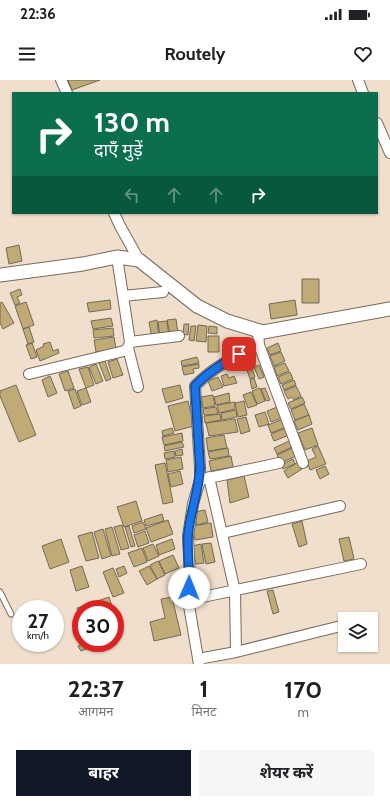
<!DOCTYPE html>
<html lang="hi">
<head>
<meta charset="utf-8">
<style>
  body { margin:0; font-family:Cabin,"Noto Sans Devanagari",sans-serif; background:#f6f6f6; color:#202124; height:100vh; display:flex; flex-direction:column; font-size:15px; white-space:nowrap }
  * { box-sizing:border-box; margin:0 }
  p { font-size:13px; color:#757577 }
  .icon { flex:none; width:22px; height:22px; fill:none; stroke:currentColor; stroke-width:2; stroke-linecap:round; stroke-linejoin:round }
  .map { position:relative; height:584px; overflow:hidden }
  .panel { display:flex; flex-direction:column; background:#fff; flex:1 }
  .panel>* { flex:none }
  .guide { position:absolute; left:12px; top:12px; width:366px; height:122px; border-radius:0px; box-shadow:0 1px 3px #0004; background:#0b6e4f; color:#fff; overflow:hidden }
  .tools { position:absolute; left:338px; top:532px; display:grid; gap:8px }
  .tools a { display:grid; place-items:center; width:40px; height:40px; border-radius:0px; background:#fff; box-shadow:0 1px 3px #0004; font-size:20px }
  .speed { position:absolute; left:12px; top:520px; display:flex; gap:8px; font-size:20px; font-weight:700; text-align:center }
  .speed>* { display:grid; place-content:center; width:52px; height:52px; border-radius:50%; background:#fff; box-shadow:0 1px 3px #0004; line-height:1 }
  .speed small { font-size:10px; font-weight:400 }
  .speed .limit { border:6px solid #d22; background:#fff; color:#111 }
  .pin { position:absolute; display:grid; place-items:center; width:34px; height:34px; color:#fff; margin:-17px; border-radius:8px; box-shadow:0 2px 6px #0006 }
  .me { position:absolute; width:44px; margin:-22px; rotate:1deg; stroke-linejoin:round; filter:drop-shadow(0 0 3px #0008) }
  .turn { display:flex; align-items:center; gap:14px; height:84px; padding:0 16px; font-size:18px }
  .turn .icon { width:52px; height:52px; stroke-width:2.5 }
  .turn b { display:block; font-size:28px; line-height:34px }
  .lanes { display:flex; align-items:center; height:38px; padding:0 16px; background:#0003; justify-content:center; gap:20px; direction:ltr }
  .lanes .off { opacity:.35 }
  .eta { display:flex; justify-content:space-evenly; align-items:center; height:68px; text-align:center }
  .eta b { font-size:24px; font-weight:700; line-height:28px }
  .cta { display:flex; gap:8px; margin-top:auto; padding:8px 16px }
  .cta a { flex:1; height:46px; border-radius:0px; background:#111827; color:#fff; font-size:16px; font-weight:700; line-height:46px; text-align:center }
  .cta a+a { background:#f6f6f6; color:#202124 }
  .status { display:flex; justify-content:space-between; align-items:center; height:28px; padding:0 20px; background:#fff; direction:ltr }
  .status svg { height:11px; fill:currentColor }
  header { display:flex; justify-content:space-between; align-items:center; height:52px; padding:0 16px; background:#fff; font-size:18px; font-weight:700 }
  .map>svg:first-child { display:block }
  .building { fill:#c0ab76; stroke:#726a57 }
  .lines { fill:none; stroke-linecap:round; stroke-linejoin:round }
  .service-casing { stroke:#796a5b; stroke-width:7 }
  .minor-casing { stroke:#796a5b; stroke-width:12 }
  .tertiary-casing { stroke:#796a5b; stroke-width:15 }
  .service { stroke:#fff; stroke-width:5 }
  .minor { stroke:#fff; stroke-width:10 }
  .tertiary { stroke:#fff; stroke-width:13 }
  .route-casing { stroke:#114b97; stroke-width:10 }
  .route { stroke:#1a73e8; stroke-width:7 }
</style>
</head>
<body>
<div class="status"><b>22:36</b><svg viewBox="0 0 49 12"><path d="M0 12V9h3v3zM5 12V6h3v6zM10 12V3h3v9zM15 12V0h3v12zM26 1h20v11H26zM47 4h2v5h-2z"/></svg></div>
<header><svg class="icon" aria-label="menu" viewBox="0 0 24 24"><path d="M4 6h16M4 12h16M4 18h16"/></svg>Routely<svg class="icon" aria-label="heart" viewBox="0 0 24 24"><path d="M12 20l-8-8c-3-5 5-10 8-4 3-6 11-1 8 4z"/></svg></header>
<div class="map">
<svg width="390" height="584" viewBox="0 0 390 584">
  <rect width="100%" height="100%" fill="#f0dfcd"/>
  <path class="building" d="M68,0H100L72,10Z
    M19,165L22,181L9,184L6,168Z
    M302,199H319V223H302Z
    M20,209L22,215L17,217L20,223L15,225L10,213Z
    M110,220L111,229L89,232L87,223Z
    M295,220L297,235L271,239L269,224Z
    M2,222L14,243L3,249L0,243V223Z
    M26,222L34,245L23,249L15,226Z
    M111,238L113,246L93,249L91,241Z
    M176,239L178,254L170,255L167,240Z
    M157,240L159,257L152,258L149,242Z
    M167,241L169,256L160,257L158,242Z
    M184,244H189L188,255L183,254Z
    M198,245L207,246L206,262L196,261Z
    M191,246H196L194,261L189,260Z
    M209,246L217,247V254L208,253Z
    M29,247L34,262L28,264L23,249Z
    M113,248L114,256L94,258L93,250Z
    M208,256H219V272H208Z
    M114,257L116,269L96,272L94,260Z
    M50,262L53,271L58,269L59,273L40,281L36,270L44,266L43,264Z
    M32,263L37,277L31,279L26,265Z
    M278,263L281,271L270,275L267,268Z
    M281,272L285,281L274,286L270,276Z
    M197,277L199,283L182,286L181,281Z
    M117,279L123,295L113,298L108,282Z
    M105,281L111,299L106,301L99,283Z
    M285,283L289,291L277,296L274,287Z
    M96,284L103,301L96,304L89,287Z
    M199,284V288L193,289L194,293L184,295L182,287Z
    M251,285L255,297L250,299L246,287Z
    M259,285L264,297L259,299L254,287Z
    M88,287L94,305L86,308L79,289Z
    M68,291L74,308L65,311L59,294Z
    M290,292L293,299L281,304L278,297Z
    M227,294L229,298L234,296L237,303L224,306L221,296Z
    M50,296L57,313L48,317L42,300Z
    M218,297L223,307L212,311L208,301Z
    M254,298L257,307L252,309L250,300Z
    M294,300L296,305L284,310L282,305Z
    M16,305L36,355L19,362L0,316V311Z
    M180,305L183,318L166,323L162,309Z
    M296,306L301,316L294,320L292,317L288,319L284,311Z
    M86,308L91,322L82,325L77,311Z
    M260,308L265,321L257,324L252,311Z
    M265,308L270,320L266,321L261,309Z
    M75,309L81,326L74,329L68,311Z
    M251,312L257,325L248,328L243,315Z
    M229,313L230,322L216,325L214,317Z
    M213,315L215,326L203,328L201,317Z
    M302,317L305,323L291,329L288,323Z
    M188,321L194,346L175,351L168,326Z
    M244,321L247,335L238,337L235,323Z
    M235,322V329L219,333L217,325Z
    M304,324L309,335L295,340L291,330Z
    M280,326L284,337L271,342L267,331Z
    M216,327L218,334L204,335L203,329Z
    M236,330L237,337L222,340L221,333Z
    M265,332L269,344L259,347L255,335Z
    M220,334L221,340L205,343L204,336Z
    M309,335L312,344L298,350L294,341Z
    M246,337L250,351L241,354L237,339Z
    M235,339L238,352L209,356L206,343Z
    M283,339L286,347L271,353L268,345Z
    M172,348L174,353L163,356L162,351Z
    M286,348L289,355L274,361L271,354Z
    M312,348L318,365L305,370L298,353Z
    M182,353L183,361L164,365L162,357Z
    M224,355L227,368L208,371L206,358Z
    M289,361L292,367L277,374L274,368Z
    M182,362L184,367L165,371L164,366Z
    M318,366L326,384L310,390L307,381L316,377L312,369Z
    M228,368L229,376L210,379L208,372Z
    M292,368L296,376L281,383L277,375Z
    M182,369L183,375L176,376L175,371Z
    M174,371L175,377L165,379L164,373Z
    M231,376L233,387L211,391L209,381Z
    M181,377L183,389L168,392L166,380Z
    M293,379L295,384L283,389L281,385Z
    M298,382L302,389L288,398L284,391Z
    M165,383L173,422L163,424L155,385Z
    M325,386L329,394L320,399L316,390Z
    M180,391L183,404L171,407L168,394Z
    M244,396L249,417L230,423L227,400Z
    M136,421L142,441L124,447L117,427Z
    M205,430L208,442L197,445L194,432Z
    M162,434L164,441L146,446L144,440Z
    M168,440L173,454L151,462L146,448Z
    M302,441L307,464L299,467L292,444Z
    M143,442L146,449L134,453L132,446Z
    M211,443L213,457L195,460L192,446Z
    M122,445L129,468L121,470L114,447Z
    M129,446L135,466L131,467L125,447Z
    M112,447L120,474L112,476L105,449Z
    M103,449L111,476L102,479L94,452Z
    M145,451L149,463L138,467L134,455Z
    M92,452L99,478L86,481L78,456Z
    M349,457L354,479L344,481L339,459Z
    M61,459L69,482L50,489L42,466Z
    M172,459L175,469L159,475L156,465Z
    M211,463L215,482L206,484L202,464Z
    M153,464L159,476L148,481L143,468Z
    M201,464L204,483L196,484L192,466Z
    M142,468L147,482L134,487L128,473Z
    M173,475L179,488L165,494L159,481Z
    M158,481L165,495L157,499L150,485Z
    M82,486L89,507L76,511L70,490Z
    M124,486L127,493L119,497L116,489Z
    M149,486L157,499L147,505L139,491Z
    M113,488L124,513L113,517L103,492Z
    M273,510L279,532L273,534L267,511Z
    M109,517L113,529H81V541L77,528Z
    M172,517L181,555L154,561L150,542L165,538L161,519Z
    M81,549V556L76,559L73,552Z
    M84,563H92L93,566L81,571L78,566Z"/>
  <g class="lines">
    <g class="service-casing">
      <path id="service" d="M0,512L11,534"/>
    </g>
    <g class="minor-casing">
      <path id="minor" d="M61,0L67,13
        M358,0L363,13
        M377,43L390,73
        M114,133L120,146L139,180
        M123,216L163,212
        M130,262L179,256
        M259,265L303,383
        M128,268L138,307
        M29,294L124,271L128,268L130,262L117,177
        M209,397L235,511L236,572L345,545
        M204,399L279,383
        M223,453L340,426
        M188,520L361,484
        M198,579L236,572
        M199,584L188,520L190,497L188,456L193,424L200,400V388L195,306C213,287 236,276 259,265L258,251"/>
    </g>
    <g class="tertiary-casing">
      <path id="tertiary" d="M0,195L83,184L117,177L139,180L197,226L227,241L263,252L390,229"/>
    </g>
    <use href="#service" class="service"/>
    <use href="#minor" class="minor"/>
    <use href="#tertiary" class="tertiary"/>
  </g>
  <g class="lines">
    <g class="route-casing">
      <path id="route" d="M189,508C190,491 187,473 188,455C190,432 199,411 200,388L195,306C207,293 223,283 239,274"/>
    </g>
    <use href="#route" class="route"/>
  </g>
</svg>
<div class="tools">
<a><svg class="icon" aria-label="layers" viewBox="0 0 24 24"><path d="M12 4l9 5-9 5-9-5zM3 14l9 5 9-5"/></svg></a>
</div>
<div class="speed"><div>27<small>km/h</small></div><div class="limit">30</div></div>
<div class="pin" style="left:239px;top:274px;background:#d93025"><svg class="icon" aria-label="arrive" viewBox="0 0 24 24"><path d="M6 21V4h12l-3 4 3 4H6"/></svg></div>
<svg class="me" style="left:189px;top:508px" viewBox="-20 -20 40 40"><circle r="19" fill="#fff"/><path d="M0-13L10 11 0 6-10 11z" fill="#1a73e8"/></svg>
<div class="guide">
<div class="turn"><svg class="icon" aria-label="right" viewBox="0 0 24 24"><path d="M7 20v-9h11M14 6l5 5-5 5"/></svg><div><b>130 m</b>दाएँ मुड़ें</div></div>
<div class="lanes"><svg class="icon off" aria-label="left" viewBox="0 0 24 24"><path d="M17 20v-9H6M10 6l-5 5 5 5"/></svg><svg class="icon off" aria-label="ahead" viewBox="0 0 24 24"><path d="M12 20V5M6 11l6-6 6 6"/></svg><svg class="icon off" aria-label="ahead" viewBox="0 0 24 24"><path d="M12 20V5M6 11l6-6 6 6"/></svg><svg class="icon" aria-label="right" viewBox="0 0 24 24"><path d="M7 20v-9h11M14 6l5 5-5 5"/></svg></div>
</div>
</div>
<section class="panel">
<div class="eta">
<div><b>22:37</b><p>आगमन</p></div>
<div><b>1</b><p>मिनट</p></div>
<div><b>170</b><p>m</p></div>
</div>
<div class="cta"><a>बाहर</a><a>शेयर करें</a></div>
</section>
</body>
</html>
